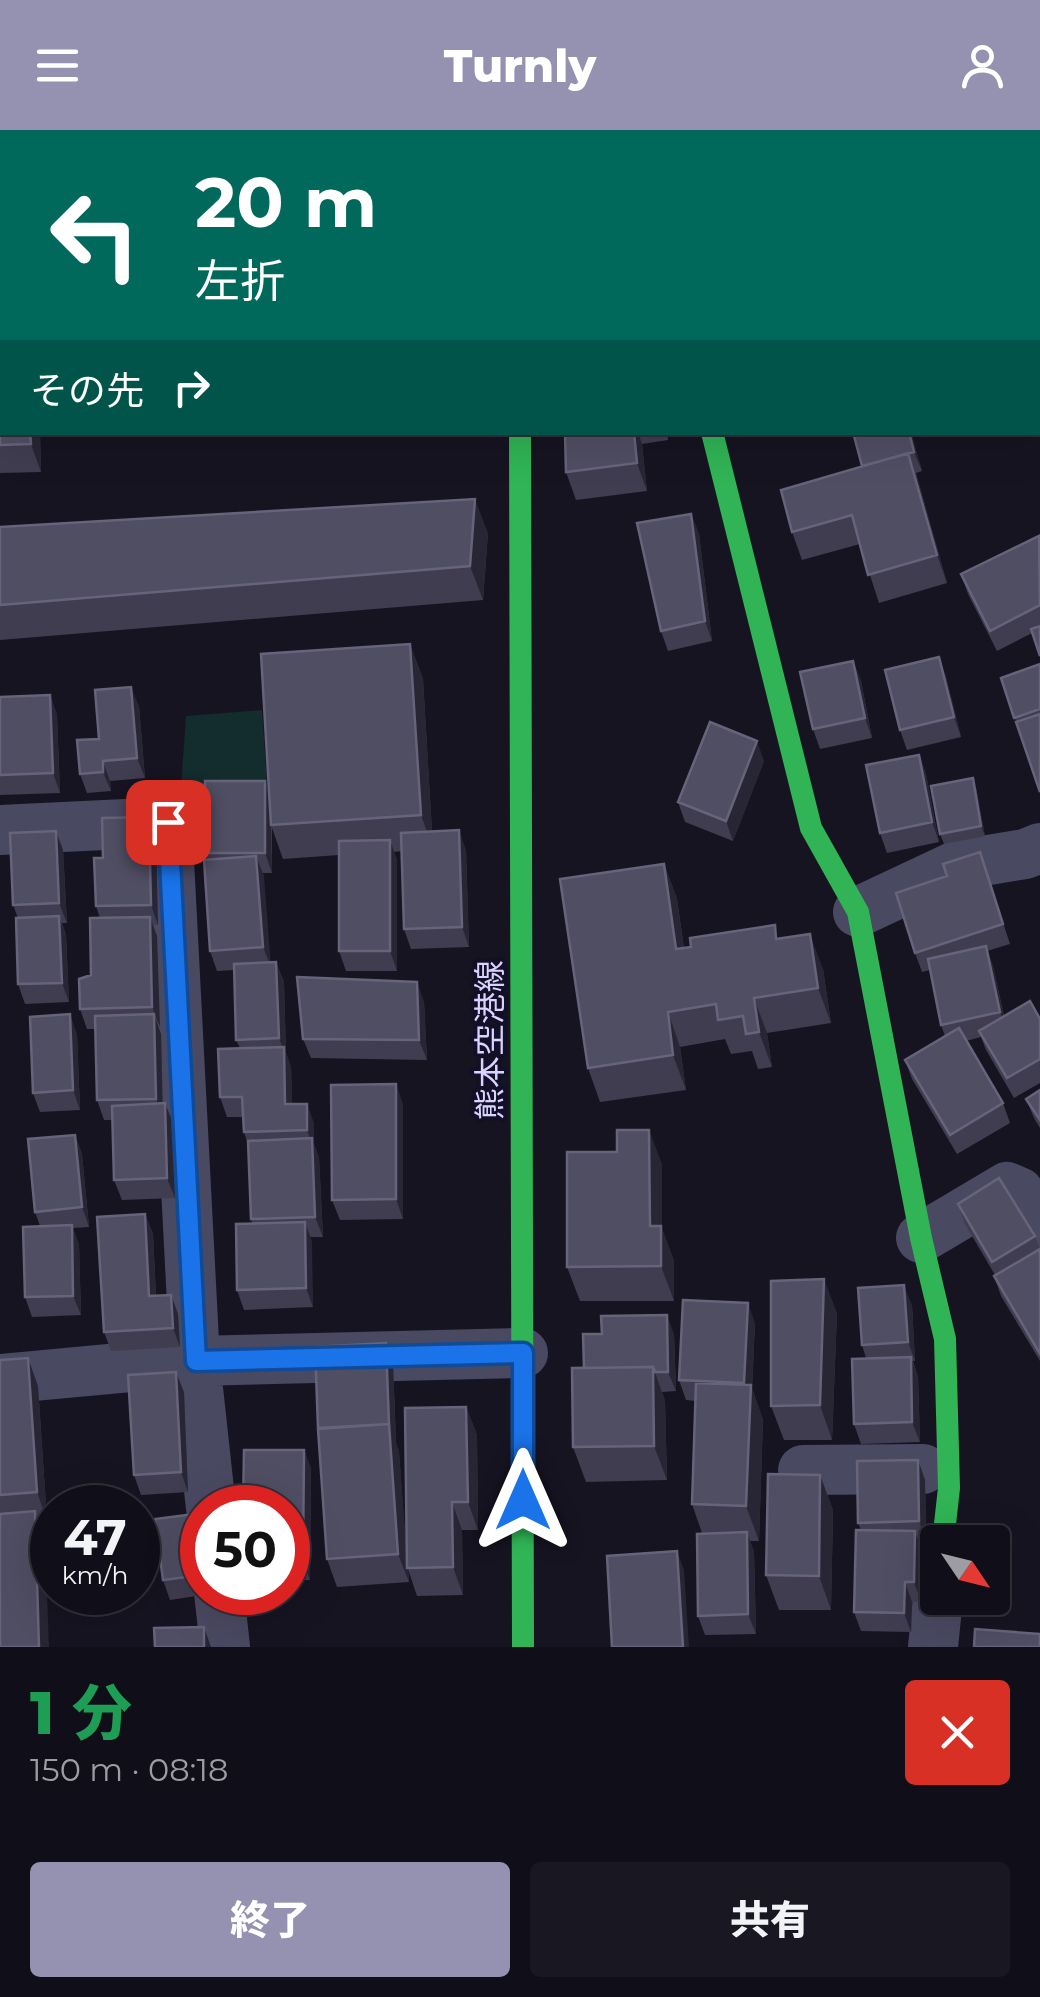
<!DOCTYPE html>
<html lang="ja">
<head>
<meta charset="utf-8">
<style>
  body { margin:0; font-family:Montserrat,"Noto Sans JP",sans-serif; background:#191822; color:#f1f3f6; height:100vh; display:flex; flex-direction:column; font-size:38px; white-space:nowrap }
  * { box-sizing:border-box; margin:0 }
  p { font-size:32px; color:#9c9ca2 }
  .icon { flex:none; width:55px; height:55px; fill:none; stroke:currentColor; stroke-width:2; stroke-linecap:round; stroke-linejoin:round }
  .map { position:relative; height:1517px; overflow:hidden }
  .panel { display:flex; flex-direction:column; background:#100f19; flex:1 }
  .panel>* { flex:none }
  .guide { position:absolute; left:0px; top:0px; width:1040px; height:305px; box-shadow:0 10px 40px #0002,0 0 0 2px #302f38; background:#00695c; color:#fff; overflow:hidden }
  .needle { width:65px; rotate:125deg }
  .tools { position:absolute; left:920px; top:1395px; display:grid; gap:20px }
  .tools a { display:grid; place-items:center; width:90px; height:90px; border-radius:10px; background:#100f19; box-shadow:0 10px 40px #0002,0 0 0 2px #302f38; font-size:50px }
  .speed { position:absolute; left:30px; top:1355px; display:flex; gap:20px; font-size:50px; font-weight:700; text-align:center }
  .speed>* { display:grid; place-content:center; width:130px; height:130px; border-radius:50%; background:#100f19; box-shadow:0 10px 40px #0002,0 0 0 2px #302f38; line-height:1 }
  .speed small { font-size:25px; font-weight:400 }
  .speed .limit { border:15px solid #d22; background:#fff; color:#111 }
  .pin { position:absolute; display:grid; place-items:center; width:85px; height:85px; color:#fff; margin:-42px; border-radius:20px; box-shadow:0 5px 15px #0006 }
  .me { position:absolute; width:110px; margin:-55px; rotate:0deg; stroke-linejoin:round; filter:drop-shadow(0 0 8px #0008) }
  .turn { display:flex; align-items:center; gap:35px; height:210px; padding:0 30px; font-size:45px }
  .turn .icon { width:130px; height:130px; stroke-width:2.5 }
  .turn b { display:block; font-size:70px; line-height:85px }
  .then { display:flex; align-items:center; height:95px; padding:0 30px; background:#0003; gap:20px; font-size:38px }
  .round { display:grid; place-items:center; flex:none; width:105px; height:105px; border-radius:10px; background:#191822 }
  .summary { display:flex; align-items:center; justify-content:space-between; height:170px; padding:0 30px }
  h1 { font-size:60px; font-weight:800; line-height:75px; color:#1e9e55 }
  .action { display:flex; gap:20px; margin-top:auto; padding:20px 30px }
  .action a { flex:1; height:115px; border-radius:10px; background:#9591b1; color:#fff; font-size:40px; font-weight:800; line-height:115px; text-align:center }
  .action a+a { background:#191822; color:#f1f3f6 }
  header { display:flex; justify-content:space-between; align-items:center; height:130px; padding:0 30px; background:#9591b1; color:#fff; font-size:45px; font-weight:800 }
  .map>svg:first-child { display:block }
  .green { fill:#132c2d }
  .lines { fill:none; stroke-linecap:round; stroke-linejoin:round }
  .street { stroke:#4a4962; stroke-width:50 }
  .fast { stroke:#30b455; stroke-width:22 }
  .wall { fill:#403d50 }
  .shaded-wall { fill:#282635 }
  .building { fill:#504e63; stroke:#66637b; stroke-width:2.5 }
  .route-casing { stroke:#114b97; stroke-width:25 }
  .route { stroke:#1a73e8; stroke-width:18 }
  .labels { text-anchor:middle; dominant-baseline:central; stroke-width:8; stroke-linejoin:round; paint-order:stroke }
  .street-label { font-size:32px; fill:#d9d4ff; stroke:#130f26 }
</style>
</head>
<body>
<header><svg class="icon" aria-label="menu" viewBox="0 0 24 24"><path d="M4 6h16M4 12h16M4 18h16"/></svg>Turnly<svg class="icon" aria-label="person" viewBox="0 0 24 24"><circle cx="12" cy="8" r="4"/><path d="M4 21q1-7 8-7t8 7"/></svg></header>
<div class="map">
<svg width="1040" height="1517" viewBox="0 0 1040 1517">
  <rect width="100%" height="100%" fill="#161421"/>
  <path class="green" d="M262,580L268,667L180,672L186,586Z"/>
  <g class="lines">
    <path class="street" d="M618,0L619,2
      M0,700L167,692L195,1231L211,1378
      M858,782L958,735L1025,724L1040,718
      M921,1108L1007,1057L1019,1062L1040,1099
      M0,1249L195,1231L523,1223
      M803,1340L923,1339
      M219,1462L225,1517
      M933,1517L938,1468"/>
    <path class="fast" d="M516,0V2
      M520,302L523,1517
      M712,302L811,698L858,782L921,1108L945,1209L949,1358L943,1412"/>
  </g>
  <path class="wall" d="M921,0H1006L1007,2H922Z
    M1026,0H1040V31L1038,25V2H1028Z
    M0,6H2V154L0,155Z
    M1038,84L1040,88V200L1038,195Z
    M0,190L2,302H40L41,342L0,343Z
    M565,302H667L668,310L642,314L647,361L576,370L566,342Z
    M911,302L922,341L916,343L947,453L879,473L860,414L802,430L792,402L862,336Z
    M691,384L699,404L712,511L668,521L661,501Z
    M0,397L488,403L483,470L0,510Z
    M1040,408V526L1032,503L997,521L968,464L961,444Z
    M410,514L423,549L432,701L466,720L469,817L411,819L404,799L402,721L394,722L397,730V841H346L339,821V725L283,729L272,698V743H263L270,832H276L284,852L286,923L291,937L292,974L314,993V1014L319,1028L323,1107H310L313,1177L244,1180L237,1160L252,1093L251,1089L248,1014L244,1002L243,987H227L220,967L240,918L236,910L234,840L217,841L210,821L208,730L205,723L265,651L269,662Z
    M939,527L946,547L961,607L907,620L900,600Z
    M853,531L861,551L872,608L820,619L813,599Z
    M1040,534V662L1001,548Z
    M50,565L57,585L60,663L0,665V567Z
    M139,576L145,648L110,651L111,661L87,663L80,644L99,609Z
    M919,625L926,644L939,712L887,723L880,703Z
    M764,631L733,711L685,692L678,672Z
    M976,658L985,706L944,714L940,704Z
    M156,707L158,795H153L157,806L158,897L161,904L162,974L165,973L173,993L175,1068L122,1070L114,1050L113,990H104L97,970L95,899H87L80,879L91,845L100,788L96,776L103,728Z
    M63,720L67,793H62L66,805L69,872L25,874L18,854V788L13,775Z
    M980,722L1010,814L987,821L993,836L1004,886L1040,889V953L1014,968L986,920L981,907L966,911L1003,973L1010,993L957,1024L912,949L905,930L945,906L941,895L930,840L922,842L915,823L947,746Z
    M664,734L677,769L684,818L780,809L823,839L831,893L767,903L772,937L758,939L752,921L731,924L725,909L680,917L686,960L600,972L588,938Z
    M424,872L427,930L311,928L303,909Z
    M77,904L80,980L40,982L33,963Z
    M1040,960V998L1034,988L1026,969Z
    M403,974V1089L340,1090L332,1070Z
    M75,1005L82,1024L89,1097L73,1098L79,1115L81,1185L32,1187L25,1167L40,1096L35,1082Z
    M662,1034V1099L674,1131V1171H580L567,1137Z
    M958,1074L1035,1106L1040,1119V1231L1001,1166L994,1146L995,1145L965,1094Z
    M145,1084L153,1104L156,1166L171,1165L178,1184L180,1217L111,1221L104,1202Z
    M912,1175L915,1231H913L918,1247L920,1312L861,1314L854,1294L866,1228L862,1215Z
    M837,1183L832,1310H784L771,1276Z
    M755,1193L752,1258L763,1290L759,1411H750L754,1422L756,1504L705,1505L698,1486L702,1403L692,1374L696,1271L686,1270L679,1250Z
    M674,1204L676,1261L662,1262L665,1271L667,1350L586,1352L573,1317L584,1238Z
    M0,1230L38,1256L47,1390L38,1391L45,1409L0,1517Z
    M393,1233L396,1313L399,1322L407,1432L466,1277L477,1305L478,1400H462L463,1465L417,1466L408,1439L409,1452L337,1457L327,1429Z
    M184,1262L188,1362L141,1365L134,1345Z
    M304,1320L311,1339L310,1450H288V1378Z
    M918,1330L925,1350L926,1411H919L922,1421L921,1472H912L911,1502L861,1501L854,1482L861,1400L858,1393Z
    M820,1345L833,1380L831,1480H779L766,1445Z
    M195,1384L202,1405V1462H210V1464L170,1470L163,1450Z"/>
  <path class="shaded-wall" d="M30,302H40L41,342L31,314Z
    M634,302H638L642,314L647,361L637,333Z
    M909,302H911L922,341L914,322Z
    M908,323L918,351L947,453L937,425Z
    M475,369L488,403L483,470L470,436Z
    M691,384L699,404L712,511L705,491Z
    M410,514L423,549L433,719L421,685Z
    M939,527L946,547L961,607L954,587Z
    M853,531L861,551L872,608L865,588Z
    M131,557L139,576L145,648L137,628Z
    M50,565L57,585L60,663L53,643Z
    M757,611L764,631L733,711L726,691Z
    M919,625L926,644L939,712L932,692Z
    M103,631L110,651L111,661L103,642Z
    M973,648L976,658L985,706L981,696Z
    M265,651L272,670L271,695L272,743L265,723Z
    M149,687L156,707L158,795L151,775Z
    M459,700L466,720L469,817L462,797Z
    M56,701L63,720L67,793L59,773Z
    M390,710L397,730V841L390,821Z
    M256,726L264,746L271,837L263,817Z
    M664,734L677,769L689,854L676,819Z
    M59,786L66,805L69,872L62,853Z
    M150,787L157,806L160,897L152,877Z
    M810,804L823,839L831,893L818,858Z
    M986,816L993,836L1007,902L1000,882Z
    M276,832L284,852L286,923L291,937L293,994L285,974L284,921L279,908Z
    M417,852L424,872L427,930L419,910Z
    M754,868L767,903L772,937L759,902Z
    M668,882L680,917L686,960L673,925Z
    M70,884L77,904L80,980L73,960Z
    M154,884L161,904L163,988L156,969Z
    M396,954L403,974V1089L396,1069Z
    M165,973L173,993L175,1068L167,1048Z
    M307,974L314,993V1014L319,1028L323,1107L315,1087L312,1015L307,1000Z
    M649,1000L662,1034V1099L674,1131V1171L661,1136L650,1096Z
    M75,1005L82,1024L89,1097L82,1077Z
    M145,1084L153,1104L157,1186L149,1166Z
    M305,1092L312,1111L313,1177L306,1158Z
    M72,1095L79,1115L81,1185L73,1166Z
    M824,1149L837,1183L832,1310L820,1275Z
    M904,1155L912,1175L915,1231L908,1212Z
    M171,1165L178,1184L180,1217L173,1198Z
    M748,1173L755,1193L752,1258L763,1290L759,1411L746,1376L750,1270L744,1253Z
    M667,1185L674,1204L676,1261L668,1242Z
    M386,1213L393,1233L396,1313L399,1322L409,1452L398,1424L389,1294Z
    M911,1227L918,1247L920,1312L912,1292Z
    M28,1228L38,1256L47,1390L37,1362Z
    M653,1237L665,1271L667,1350L654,1316Z
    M176,1242L184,1262L188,1362L181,1342Z
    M466,1277L477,1305L478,1400L468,1372Z
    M304,1320L311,1339L310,1450L303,1430Z
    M918,1330L925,1350L926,1411L919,1391Z
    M820,1345L833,1380L831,1480L819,1446Z
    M452,1372L462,1400L463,1465L453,1437Z
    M35,1381L45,1409L49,1517H39Z
    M195,1384L202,1405V1440Z
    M915,1401L922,1421L921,1472L914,1452Z
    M747,1402L754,1422L756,1504L748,1484Z
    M677,1421L684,1440L689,1517H683Z
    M905,1452L912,1472L911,1502L904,1483Z
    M204,1497L211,1517H204Z"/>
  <path class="building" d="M182,0H472V2H107Z
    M852,0H898L899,2H853Z
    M969,0H1006L1007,2H963Z
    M1028,0H1040V11L1038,12V2H1029Z
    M0,6H2V120H0Z
    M1038,84L1040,88V100L1038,102Z
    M1040,116V194L1038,190V118Z
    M0,190H2V302H30L31,314L0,315Z
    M565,302H634L637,333L566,342Z
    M853,302H909L914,322L862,336Z
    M908,323L937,425L868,445L852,385L792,402L781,360Z
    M475,369L470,436L0,475V397Z
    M691,384L705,491L661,501L637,393Z
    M1039,406L1040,475L990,501L961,444Z
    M1040,496V526L1031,499Z
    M410,514L421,685L271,695L261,524Z
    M939,527L954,587L900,600L885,540Z
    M853,531L865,588L813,599L800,542Z
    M1040,534V579L1014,588L1001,548Z
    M131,557L137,628L103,631V642L80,644L77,610L99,609L95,560Z
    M50,565L53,643L0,645V567Z
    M1040,584V662L1016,592Z
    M710,592L757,611L726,691L678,672Z
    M919,625L932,692L880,703L866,635Z
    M973,648L981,696L940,704L931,656Z
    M205,651H265V723H205Z
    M149,687L151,775L96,776L94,728H103L102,688Z
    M459,700L462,797L404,799L401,703Z
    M56,701L59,773L13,775L10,703Z
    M390,710V821H339V711Z
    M980,722L1003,794L915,823L896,763L947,746L943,734Z
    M256,726L263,817L210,821L204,730Z
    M664,734L676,819L691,817L690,808L775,795L776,809L810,804L818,858L754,868L759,902L746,904L743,886L718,890L716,874L668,882L673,925L588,938L560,749Z
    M59,786L62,853L18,854L16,788Z
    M150,787L152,877L80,879L79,849L91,845L90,788Z
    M986,816L1000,882L941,895L928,829Z
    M276,832L279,908L236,910L234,834Z
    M297,847L417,852L419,910L303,909Z
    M1030,871L1040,889V929L1007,948L979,901Z
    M70,884L73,960L33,963L30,887Z
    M154,884L156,969L97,970L95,886Z
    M959,898L1003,973L950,1005L905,930Z
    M284,917L285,974H307V1000L244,1002L242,967H220L218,919Z
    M396,954V1069L332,1070L331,955Z
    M1040,960V990L1026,969Z
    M165,973L167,1048L114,1050L112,976Z
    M617,1000H649L650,1096H661V1136L567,1137V1022H617Z
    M75,1005L82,1077L35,1082L28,1009Z
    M312,1008L315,1087L251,1089L248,1011Z
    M999,1048L1035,1106L992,1132L958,1074Z
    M145,1084L149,1166L171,1165L173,1198L104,1202L97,1087Z
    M305,1092L306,1158L237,1160L236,1094Z
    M72,1095L73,1166L25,1167L23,1097Z
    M1040,1119V1224L994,1146Z
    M824,1149L820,1275L771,1276V1151Z
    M904,1155L908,1212L862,1215L858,1158Z
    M683,1170L748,1173L744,1253L679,1250Z
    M667,1185L668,1242H655L653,1237L584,1238L583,1204H602L601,1186Z
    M386,1213L389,1294L318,1298L315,1217Z
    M911,1227L912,1292L854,1294L852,1229Z
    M28,1228L37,1362L0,1365V1230Z
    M653,1237L654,1316L573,1317L572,1238Z
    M176,1242L181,1342L134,1345L128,1245Z
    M696,1253L751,1255L746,1376L692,1374Z
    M466,1277L468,1372H452L453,1437L407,1438L405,1278Z
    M389,1294L398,1424L327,1429L318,1299Z
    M244,1320H304L303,1430H288V1378H243Z
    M918,1330L919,1391L858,1393L857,1331Z
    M768,1344L820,1345L819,1446L766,1445Z
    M35,1381L39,1517H0V1384Z
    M195,1384L202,1445L163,1450L155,1389Z
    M856,1400L915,1401L914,1452H905L904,1483L854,1482Z
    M747,1402L748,1484L698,1486L697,1404Z
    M677,1421L683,1517H612L607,1426Z
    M204,1497V1517H155L154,1498Z
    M975,1499L1040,1504V1517H974Z"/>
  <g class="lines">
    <g class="route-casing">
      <path id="route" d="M168,692L196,1231L523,1223V1370"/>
    </g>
    <use href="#route" class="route"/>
  </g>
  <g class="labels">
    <g class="street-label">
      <text transform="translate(489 910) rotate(-90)">熊本空港線</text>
    </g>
  </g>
</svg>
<div class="tools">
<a><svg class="needle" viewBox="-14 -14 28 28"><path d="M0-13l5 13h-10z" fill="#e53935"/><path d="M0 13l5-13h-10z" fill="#9c9ca2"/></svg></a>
</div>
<div class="speed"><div>47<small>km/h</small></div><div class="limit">50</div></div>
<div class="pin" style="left:168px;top:692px;background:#d93025"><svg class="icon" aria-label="arrive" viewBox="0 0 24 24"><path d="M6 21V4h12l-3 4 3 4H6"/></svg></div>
<svg class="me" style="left:523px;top:1370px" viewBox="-20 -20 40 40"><path d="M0-17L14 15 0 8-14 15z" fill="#1a73e8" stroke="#fff" stroke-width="4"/></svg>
<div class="guide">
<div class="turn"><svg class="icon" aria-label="left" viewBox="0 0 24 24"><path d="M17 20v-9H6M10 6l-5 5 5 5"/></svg><div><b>20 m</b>左折</div></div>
<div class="then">その先<svg class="icon" aria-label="right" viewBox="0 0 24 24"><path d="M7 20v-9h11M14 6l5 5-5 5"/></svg></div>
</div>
</div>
<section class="panel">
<div class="summary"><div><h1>1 分</h1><p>150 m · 08:18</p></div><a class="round" style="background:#d93025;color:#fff"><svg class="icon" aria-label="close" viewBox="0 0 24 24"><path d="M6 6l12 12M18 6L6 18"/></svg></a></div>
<div class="action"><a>終了</a><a>共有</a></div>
</section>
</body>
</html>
